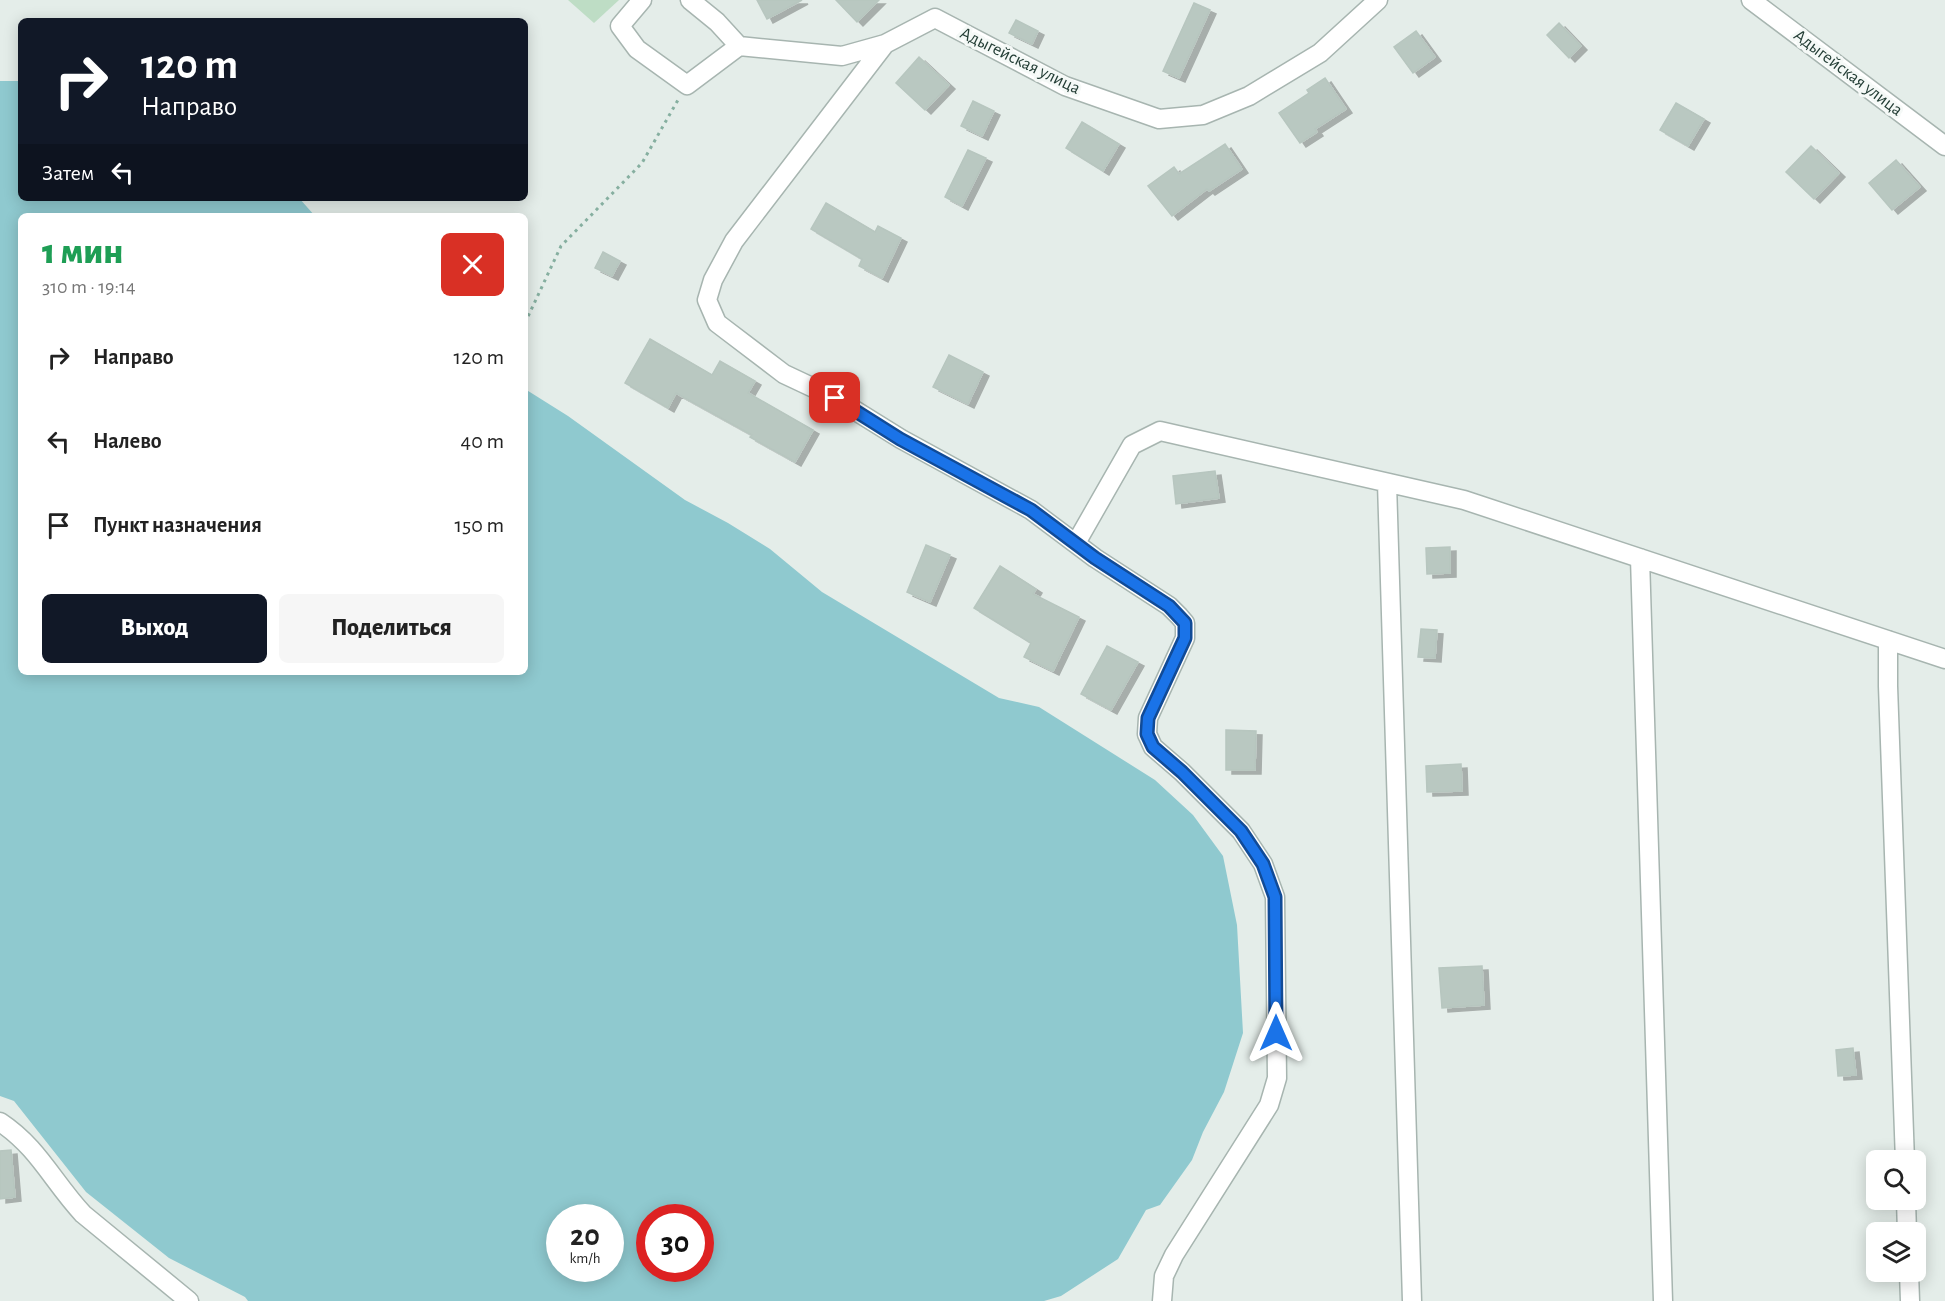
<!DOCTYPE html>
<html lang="ru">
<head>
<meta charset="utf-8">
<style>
  body { margin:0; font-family:"Alegreya Sans",sans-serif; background:#f6f6f6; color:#222; height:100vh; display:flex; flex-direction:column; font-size:22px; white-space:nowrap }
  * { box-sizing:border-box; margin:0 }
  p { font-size:20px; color:#767676 }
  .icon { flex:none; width:33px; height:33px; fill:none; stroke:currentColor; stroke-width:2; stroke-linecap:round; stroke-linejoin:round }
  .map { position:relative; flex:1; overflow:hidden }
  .side { position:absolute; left:18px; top:213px; width:510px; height:462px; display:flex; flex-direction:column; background:#fff; border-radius:9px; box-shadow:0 3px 15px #0003 }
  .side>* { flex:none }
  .hud { position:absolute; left:18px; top:18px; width:510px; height:183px; border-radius:9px; box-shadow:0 3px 15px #0003; background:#111827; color:#fff; overflow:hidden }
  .tools { position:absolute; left:1866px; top:1150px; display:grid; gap:12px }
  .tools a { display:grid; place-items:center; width:60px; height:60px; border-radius:9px; background:#fff; box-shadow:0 3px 15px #0003; font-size:30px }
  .speed { position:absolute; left:546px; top:1204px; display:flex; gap:12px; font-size:30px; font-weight:700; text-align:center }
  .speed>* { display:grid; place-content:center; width:78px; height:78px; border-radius:50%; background:#fff; box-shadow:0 3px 15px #0003; line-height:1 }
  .speed small { font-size:15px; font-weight:400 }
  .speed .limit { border:9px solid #d22; background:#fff; color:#111 }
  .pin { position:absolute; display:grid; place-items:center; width:51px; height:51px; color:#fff; margin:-26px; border-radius:12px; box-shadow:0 3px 9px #0006 }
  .me { position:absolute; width:66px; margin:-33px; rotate:0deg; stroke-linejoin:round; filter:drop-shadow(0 0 4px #0008) }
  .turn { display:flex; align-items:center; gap:21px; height:126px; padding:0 24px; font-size:27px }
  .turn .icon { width:78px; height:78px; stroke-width:2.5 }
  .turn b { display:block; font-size:42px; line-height:51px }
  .then { display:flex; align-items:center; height:57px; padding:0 24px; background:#0003; gap:12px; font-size:22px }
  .round { display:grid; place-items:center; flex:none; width:63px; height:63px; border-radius:9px; background:#f6f6f6 }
  .headline { display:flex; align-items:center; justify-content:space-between; height:102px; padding:0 24px }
  h1 { font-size:36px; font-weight:800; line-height:45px; color:#1e9e55 }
  .action { display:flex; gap:12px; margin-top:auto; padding:12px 24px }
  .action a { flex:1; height:69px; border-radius:9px; background:#111827; color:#fff; font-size:24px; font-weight:800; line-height:69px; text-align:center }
  .action a+a { background:#f6f6f6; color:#222 }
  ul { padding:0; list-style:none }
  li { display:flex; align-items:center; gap:18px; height:84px; padding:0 24px }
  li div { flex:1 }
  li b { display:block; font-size:22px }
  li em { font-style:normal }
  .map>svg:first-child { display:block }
  .green { fill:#beddc5 }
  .water { fill:#8fc9cf; fill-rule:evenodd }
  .building { fill:#b9c8c1; stroke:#b7c6bf; stroke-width:1.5; filter:url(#shadow) }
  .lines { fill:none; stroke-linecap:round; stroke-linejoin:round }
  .minor-casing { stroke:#a7b5b0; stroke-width:21 }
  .path { stroke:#86afa0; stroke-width:3; stroke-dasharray:3 4.5; stroke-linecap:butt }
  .minor { stroke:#fff; stroke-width:18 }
  .route-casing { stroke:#114b97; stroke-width:15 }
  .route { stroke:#1a73e8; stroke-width:10 }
  .labels { text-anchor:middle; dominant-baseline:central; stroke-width:6; stroke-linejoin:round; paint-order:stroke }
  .street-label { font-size:18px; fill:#243e36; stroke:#f5f9f7 }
</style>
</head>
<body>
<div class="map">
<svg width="1945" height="1301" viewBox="0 0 1945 1301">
  <defs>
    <filter id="shadow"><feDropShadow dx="6" dy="4" stdDeviation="0" flood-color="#0004"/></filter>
  </defs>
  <rect width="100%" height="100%" fill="#e4ede9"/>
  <path class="green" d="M568,0H619L594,23Z"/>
  <path class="water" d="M0,81H21V198H299L315,216H21V672H525V389L568,416L685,500L728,523L770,549L822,592L999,698L1039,707L1155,780L1193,815L1223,856L1237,925L1243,1033L1224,1092L1203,1132L1192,1160L1160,1205L1146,1210L1118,1259L1061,1296L1044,1301H248L245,1297L169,1258L86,1192L14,1101L0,1096ZM560,1218H610V1269H560ZM650,1218H700V1269H650Z"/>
  <path class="building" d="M757,0H802L767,19Z
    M836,0H879L857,22Z
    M1194,3L1210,10L1179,78L1163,71Z
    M1016,20L1038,31L1032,44L1009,33Z
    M1559,23L1581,46L1569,58L1547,35Z
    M1416,31L1435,57L1413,73L1394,47Z
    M919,57L949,85L925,110L896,83Z
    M1325,78L1346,109L1315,129L1317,132L1300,143L1279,113L1309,93L1307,90Z
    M973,101L994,111L982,136L961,126Z
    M1676,103L1704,119L1688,146L1660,130Z
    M1082,122L1119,144L1103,171L1066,148Z
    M1225,144L1242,169L1209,191L1207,189L1172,216L1148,186L1174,167L1179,174Z
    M1811,146L1839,173L1814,199L1786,172Z
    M968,150L986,158L962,206L945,197Z
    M1896,160L1920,187L1892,210L1869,183Z
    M826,203L875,232L878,226L901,238L882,278L859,266L862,259L811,229Z
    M603,252L620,261L612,276L595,268Z
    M650,339L712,375L720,361L755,381L748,393L813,430L795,462L750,437L752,435L676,393L668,408L625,383Z
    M949,355L983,372L968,404L933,387Z
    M1215,471L1219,498L1176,504L1173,476Z
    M926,545L950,555L930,602L907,592Z
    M1450,547V573L1427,574L1426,548Z
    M1000,566L1036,589L1033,594L1079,617L1053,671L1024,657L1031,643L974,608Z
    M1421,629L1437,630L1435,658L1418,657Z
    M1107,646L1138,662L1111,710L1081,694Z
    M1226,730L1256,731L1255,770H1226Z
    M1461,764L1462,791L1427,792L1426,766Z
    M1482,966L1484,1005L1442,1008L1439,968Z
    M1853,1048L1856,1075L1838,1076L1836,1050Z
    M11,1150L15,1197L0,1199V1151Z"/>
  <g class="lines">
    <g class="minor-casing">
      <path id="minor" d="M642,0L620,26L637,49L687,85L739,46
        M690,0L717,22L739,46L842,56L885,44L935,18L1065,86L1159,119L1203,115L1249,96L1320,53L1378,0
        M1751,0L1945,146
        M885,44L734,241L713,280L707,300L717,323L784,374L835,398L901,439L1031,510L1095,558L1169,606L1179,616L1185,623V638L1148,718L1147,734L1153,747L1182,772L1241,831L1263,864L1275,897L1277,1078L1269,1105L1174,1255L1164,1276L1162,1301
        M1387,483L1412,1301
        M1076,543L1132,445L1160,431L1464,500L1945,659
        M1640,558L1663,1301
        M1888,640V686L1905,1161
        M0,1122C38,1147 53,1182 83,1214L189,1301
        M1906,1200L1907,1233
        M1909,1272L1910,1301"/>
    </g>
    <path class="path" d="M525,323L561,246L642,163L678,100"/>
    <use href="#minor" class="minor"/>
  </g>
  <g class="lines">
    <g class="route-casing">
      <path id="route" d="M835,398L900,439L1031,510L1095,558L1169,606L1185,623V638L1148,718L1147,734L1153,747L1182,772L1241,831L1263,864L1275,897L1276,1033"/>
    </g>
    <use href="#route" class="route"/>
  </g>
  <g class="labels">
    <g class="street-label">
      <text transform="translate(1020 61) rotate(26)">Адыгейская улица</text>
      <text transform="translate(1848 73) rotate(37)">Адыгейская улица</text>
    </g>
  </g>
</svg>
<div class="tools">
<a><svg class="icon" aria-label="search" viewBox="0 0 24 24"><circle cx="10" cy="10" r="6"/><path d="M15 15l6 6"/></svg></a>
<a><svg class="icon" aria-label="layers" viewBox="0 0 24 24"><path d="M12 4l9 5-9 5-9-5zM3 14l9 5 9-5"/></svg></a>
</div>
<div class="speed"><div>20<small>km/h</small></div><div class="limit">30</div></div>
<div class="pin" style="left:835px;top:398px;background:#d93025"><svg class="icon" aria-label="arrive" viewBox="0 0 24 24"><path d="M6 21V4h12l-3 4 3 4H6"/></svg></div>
<svg class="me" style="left:1276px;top:1033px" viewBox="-20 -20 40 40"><path d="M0-17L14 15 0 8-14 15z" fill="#1a73e8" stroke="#fff" stroke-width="4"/></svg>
<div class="hud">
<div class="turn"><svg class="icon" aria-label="right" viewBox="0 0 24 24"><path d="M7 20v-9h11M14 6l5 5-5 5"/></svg><div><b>120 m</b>Направо</div></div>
<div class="then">Затем<svg class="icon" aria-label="left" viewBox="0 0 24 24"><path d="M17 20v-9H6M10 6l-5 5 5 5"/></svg></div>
</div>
<section class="side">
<div class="headline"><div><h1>1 мин</h1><p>310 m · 19:14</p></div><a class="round" style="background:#d93025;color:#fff"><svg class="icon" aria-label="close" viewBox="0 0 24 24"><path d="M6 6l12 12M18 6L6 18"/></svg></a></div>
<ul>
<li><svg class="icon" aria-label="right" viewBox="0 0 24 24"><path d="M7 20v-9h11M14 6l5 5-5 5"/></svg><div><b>Направо</b></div><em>120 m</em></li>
<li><svg class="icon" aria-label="left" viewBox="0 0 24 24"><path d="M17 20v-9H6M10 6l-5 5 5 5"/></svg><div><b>Налево</b></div><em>40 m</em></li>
<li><svg class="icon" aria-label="arrive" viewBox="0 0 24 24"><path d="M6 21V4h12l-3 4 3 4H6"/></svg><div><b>Пункт назначения</b></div><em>150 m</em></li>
</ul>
<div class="action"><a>Выход</a><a>Поделиться</a></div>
</section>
</div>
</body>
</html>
